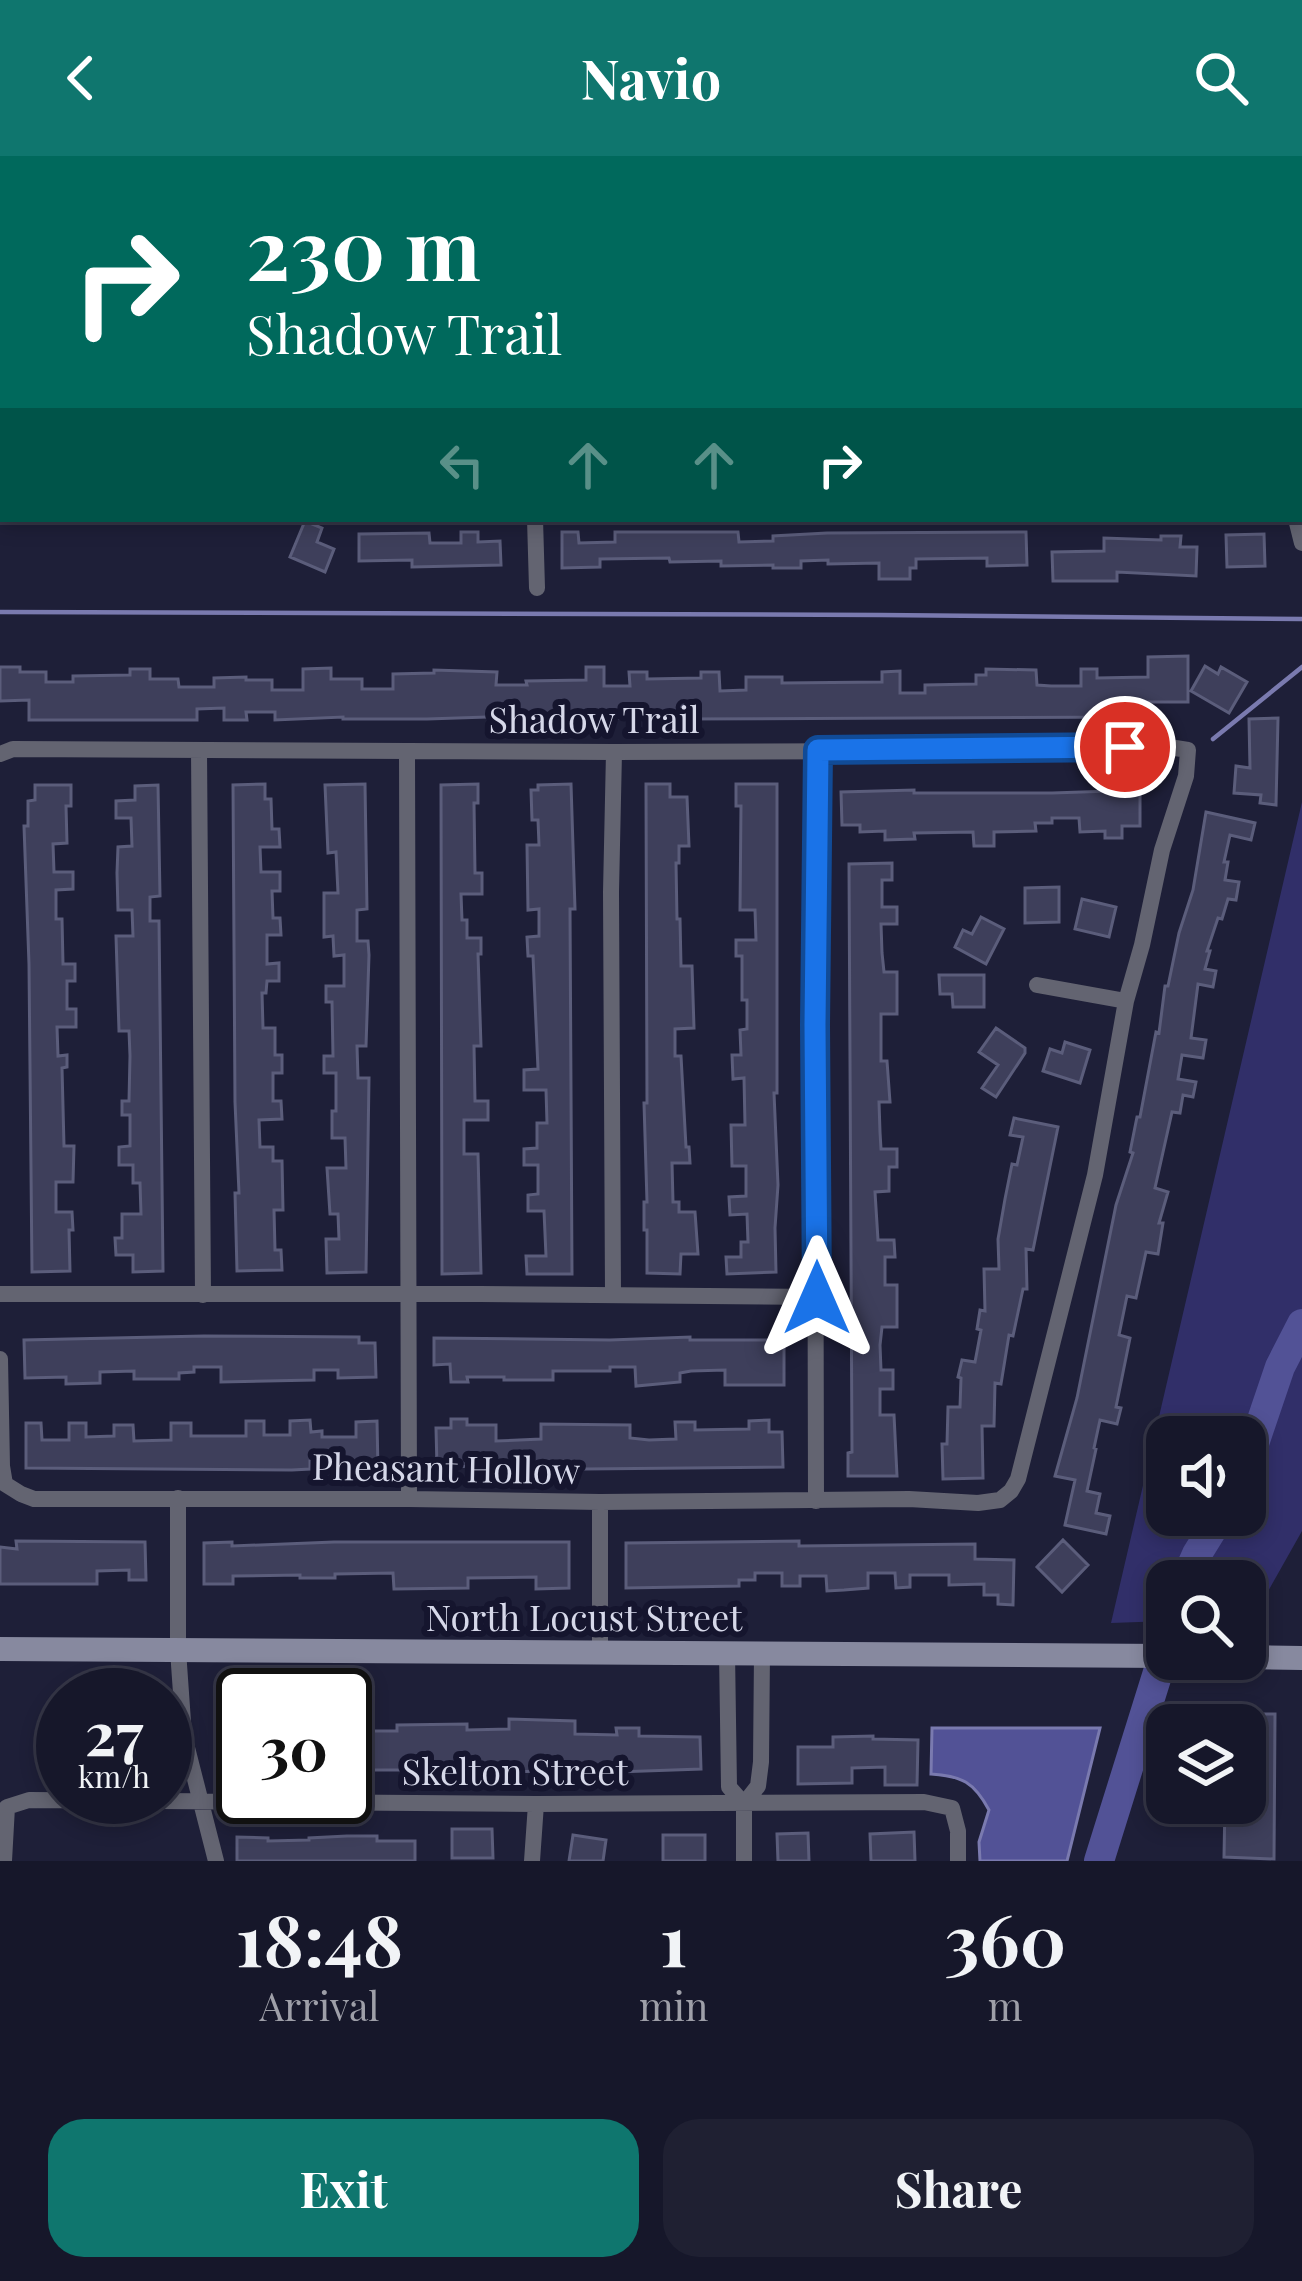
<!DOCTYPE html>
<html lang="en">
<head>
<meta charset="utf-8">
<style>
  body { margin:0; font-family:"Playfair Display",serif; background:#1f2032; color:#f1f3f6; height:100vh; display:flex; flex-direction:column; font-size:45px; white-space:nowrap }
  * { box-sizing:border-box; margin:0 }
  p { font-size:39px; color:#9e9fa8 }
  .icon { flex:none; width:66px; height:66px; fill:none; stroke:currentColor; stroke-width:2; stroke-linecap:round; stroke-linejoin:round }
  .map { position:relative; height:1705px; overflow:hidden }
  .side { display:flex; flex-direction:column; background:#16172a; flex:1 }
  .side>* { flex:none }
  .guide { position:absolute; left:0px; top:0px; width:1302px; height:366px; box-shadow:0 6px 18px #0003,0 0 0 3px #353647; background:#00695c; color:#fff; overflow:hidden }
  .fabs { position:absolute; left:1146px; top:1260px; display:grid; gap:24px }
  .fabs a { display:grid; place-items:center; width:120px; height:120px; border-radius:24px; background:#16172a; box-shadow:0 6px 18px #0003,0 0 0 3px #353647; font-size:60px }
  .speed { position:absolute; left:36px; top:1512px; display:flex; gap:24px; font-size:60px; font-weight:700; text-align:center }
  .speed>* { display:grid; place-content:center; width:156px; height:156px; border-radius:50%; background:#16172a; box-shadow:0 6px 18px #0003,0 0 0 3px #353647; line-height:1 }
  .speed small { font-size:30px; font-weight:400 }
  .speed .limit { border:6px solid #111; border-radius:18px; background:#fff; color:#111 }
  .pin { position:absolute; display:grid; place-items:center; width:102px; height:102px; color:#fff; margin:-51px; border:6px solid #fff; border-radius:50%; box-shadow:0 3px 12px #0007 }
  .me { position:absolute; width:132px; margin:-66px; rotate:0deg; stroke-linejoin:round; filter:drop-shadow(0 0 9px #0008) }
  .turn { display:flex; align-items:center; gap:42px; height:252px; padding:0 48px; font-size:54px }
  .turn .icon { width:156px; height:156px; stroke-width:2.5 }
  .turn b { display:block; font-size:84px; line-height:102px }
  .lanes { display:flex; align-items:center; height:114px; padding:0 48px; background:#0003; justify-content:center; gap:60px; direction:ltr }
  .lanes .off { opacity:.35 }
  .eta { display:flex; justify-content:space-evenly; align-items:center; height:204px; text-align:center }
  .eta b { font-size:72px; font-weight:700; line-height:84px }
  .action { display:flex; gap:24px; margin-top:auto; padding:24px 48px }
  .action a { flex:1; height:138px; border-radius:36px; background:#0f766e; color:#fff; font-size:48px; font-weight:700; line-height:138px; text-align:center }
  .action a+a { background:#1f2032; color:#f1f3f6 }
  header { display:flex; justify-content:space-between; align-items:center; height:156px; padding:0 48px; background:#0f766e; color:#fff; font-size:54px; font-weight:700 }
  .map>svg:first-child { display:block }
  .green { fill:#312f69; fill-rule:evenodd }
  .water { fill:#525296; stroke:#7a7aaf; stroke-width:3 }
  .lines { fill:none; stroke-linecap:round; stroke-linejoin:round }
  .stream { stroke:#7a7aaf; stroke-width:4.5 }
  .river { stroke:#525296; stroke-width:30 }
  .building { fill:#3e3f5b; stroke:#5b5d7b; stroke-width:3 }
  .street { stroke:#636471; stroke-width:16 }
  .secondary { stroke:#87899f; stroke-width:24 }
  .route-casing { stroke:#114b97; stroke-width:30 }
  .route { stroke:#1a73e8; stroke-width:21 }
  .labels { text-anchor:middle; dominant-baseline:central; stroke-width:12; stroke-linejoin:round; paint-order:stroke }
  .street-label { font-size:36px; fill:#d6d8e9; stroke:#15152e }
</style>
</head>
<body>
<header><svg class="icon" aria-label="back" viewBox="0 0 24 24"><path d="M15 5l-7 7 7 7"/></svg>Navio<svg class="icon" aria-label="search" viewBox="0 0 24 24"><circle cx="10" cy="10" r="6"/><path d="M15 15l6 6"/></svg></header>
<div class="map">
<svg width="1302" height="1705" viewBox="0 0 1302 1705">
  <rect width="100%" height="100%" fill="#1e1f38"/>
  <path class="green" d="M1302,646V1375L1253,1462L1245,1463V1425H1167V1465L1111,1467ZM1167,1281H1245V1359H1167Z"/>
  <path class="water" d="M932,1572H1100L1067,1705H980L979,1686L989,1654C974,1626 962,1620 931,1618Z"/>
  <g class="lines">
    <path class="stream" d="M0,456L880,459L1302,463
      M1213,583L1302,511"/>
    <path class="river" d="M1245,1314L1280,1211L1302,1168
      M1185,1425L1197,1398L1221,1359
      M1099,1705L1159,1513"/>
  </g>
  <path class="building" d="M305,365L322,372L317,386L334,393L325,416L290,401Z
    M461,376H478V386L500,385L501,409L412,411V404L359,405V378L429,377L430,387H461Z
    M562,376H578L579,387L615,386V376H738L739,386L773,385V380L827,377L1026,376L1027,409L987,410V402L916,403V412H910V423H879V407L828,408V404L801,405V412H773V409L721,410V405L670,406L669,402L600,403V411L562,412Z
    M1264,378L1265,410L1227,411L1226,379Z
    M1161,380H1181L1180,391H1197L1196,420L1117,416V425H1053L1052,396L1104,395V382L1161,384Z
    M1188,500V546H1141V561L678,563V555L648,556V562H573V558L427,563H343V561L275,564V556H246L247,564H224V552L197,553V564H29V544L0,545V511H20V516H46V526H73V520L130,519V513H150V523H178L179,531H214V522L246,521V524H272V534H303V513L331,512V523H362V533H393V518L434,517V514L497,516L496,529H527L526,525L586,524V511H604V530H630L629,516H647V523L701,522V516H719L720,535L746,534V521H782V527L882,526V516L900,515V537H925V529L976,528V519H986V513L1036,514L1037,529L1051,530H1081V513H1097V522L1148,521V501Z
    M1205,510L1218,518L1221,511L1247,526L1229,557L1191,535Z
    M1278,562L1276,649L1260,647L1261,639L1234,637L1236,610L1250,612L1249,563Z
    M265,628V643H271L272,673H279L280,691H260L261,716H280V735H272L273,762H280L281,779H267V808L279,807V825H267L266,837H262L263,872H275V899H282V917H273V945H281L282,963L259,964L260,991H273V1005H282L283,1054H274L275,1094H281L282,1114L237,1115L235,1037H239L235,946L233,629Z
    M365,628L367,753L357,754V785H368L369,799L366,890H357L358,922H369L366,1116L327,1117L326,1083H339L338,1058H330L327,1012H346L345,982H332V955H336V917H324V900H333L332,846H326V830H344V799L334,800L333,780L324,781V737H338L336,696L328,697L325,629Z
    M478,628V647H474L475,717H482V738H461L462,764H467V782H481V798H478L481,890H474L475,945H488V964H464V998H478L481,1117L442,1118L441,629Z
    M571,628L575,753H570L572,1118H527L526,1100H546L544,1055H528V1039L538,1038V1009H524V993L537,992V967H547L546,934H524V914L538,913L533,800H528L527,781L539,780V753L528,754L527,689H539L538,664H532L531,634H538V629Z
    M646,628H670V641H687L689,690H679V707H676L677,763H680L681,810H692L694,872L675,873V900H681L686,991H689L690,1007H672L673,1046H679V1056H695L698,1098H681L680,1118L647,1117V1074H644V1046H647L644,947H647Z
    M736,628H777V937H774L778,1029L775,1072L776,1116L727,1118L726,1101H741V1086H748L747,1058L730,1059L729,1041L746,1040V1010H732L731,969H745L744,922L733,923L732,899H741L740,874L747,873V844H742V800H736V784H756L755,754H740L741,650H736Z
    M35,629H71V650H66L67,687L53,688L54,716H73V733L56,734V763H62L63,808H75V825H67V853H76V871H57L58,900L67,899V911L62,912L64,990H74L73,1026H56V1056H72L73,1074H69L70,1115L32,1116L29,808L24,670H28V645L35,644Z
    M158,629L160,740L150,741V765H159L163,1115L133,1116V1099H116L115,1082H122V1058H141L140,1027H133V1009H119V991L130,990V959H122V945H129L130,900L129,875H119L116,780H133L132,754H118L117,717L118,691L132,690L131,662H116V645L135,644V630Z
    M914,634V637H1052L1140,634V670H1122V682H1105V675L1080,676L1079,662H1052V667H1035L1036,675L994,676V690H974L973,676L914,677L915,683L885,684V675L860,676V669H842L841,636Z
    M1206,656L1255,667L1251,684L1230,679L1224,706H1228L1225,724L1239,726L1236,744L1228,743L1222,763L1218,762L1207,795H1210L1205,813L1216,815L1213,831L1198,828L1191,882L1206,884L1203,902L1182,899L1178,923L1196,926L1193,941L1183,939L1180,957L1172,956L1155,1032L1168,1036L1159,1067H1163L1158,1098L1146,1096L1136,1142L1127,1140L1119,1179L1130,1182L1116,1251L1121,1252L1117,1268L1100,1264L1094,1292L1096,1293L1087,1335L1100,1338L1096,1357L1110,1360L1106,1378L1065,1369L1075,1324L1055,1320L1077,1242L1116,1049L1133,997L1130,996L1137,961H1140L1156,876L1159,877L1165,830H1168L1179,777L1193,734Z
    M892,707V724H882V751H897V768H881L882,797L884,816H897V858H881V905H887L890,946H879L880,976L881,993H897V1011H889V1035L875,1036L878,1084H894L895,1101H885V1129H897V1171H882L880,1189L881,1214H893V1233H880V1259H894L897,1320H848V1297L852,1296L849,708Z
    M1059,731V766L1025,767V732Z
    M1082,743L1116,751L1109,781L1075,773Z
    M981,761L1004,773L986,808L955,791L963,774L972,778Z
    M939,819H984V851H953L952,838H940Z
    M996,872L1025,892V897L996,941L982,932L998,909L979,896Z
    M1065,886L1090,894L1080,927L1043,915L1050,893L1062,897Z
    M1014,962L1058,971L1033,1094L1026,1093L1027,1133H1023L1013,1180L1009,1179L1001,1228L995,1227L994,1270H982L983,1322L943,1323L942,1288H947L948,1251H960L961,1222L958,1221L962,1204L975,1206L981,1174L977,1173L980,1154L985,1155L984,1113H999L998,1083L1005,1043L1012,1008L1017,1009L1023,981L1010,979Z
    M204,1180L359,1181V1187H375L376,1221L338,1222V1214H314V1224L221,1226V1211H194V1216L179,1217V1223H134V1215L100,1216V1227L66,1228V1221L25,1222L24,1184Z
    M690,1181V1184H784V1229H725V1214L691,1215L680,1217V1226L636,1230L635,1211H610V1215H553V1224H504V1221H467L468,1226H451L450,1208L434,1209V1182L610,1184Z
    M451,1263H467V1269H496V1285L541,1283V1268L630,1269V1282L649,1284L676,1283L675,1266H695V1274L749,1273V1265L769,1264V1276H782L783,1311L479,1314V1310L437,1311L436,1272H451Z
    M310,1264L311,1276L322,1275V1281H356V1266L377,1265L378,1314L354,1315V1309L344,1310L343,1304L310,1305V1313L292,1314L26,1312V1267H41L42,1284H69V1267H86V1281L114,1280V1269H133L134,1285L171,1284V1267H191V1280H246V1265H264V1279H290V1265Z
    M1063,1384L1088,1409L1062,1436L1037,1411Z
    M16,1385L145,1386L146,1424H129V1414L97,1415V1428H0V1391L17,1393Z
    M799,1385V1390L975,1388V1403L1014,1404L1013,1449L998,1448V1439H984V1428L949,1429V1419H910V1431L896,1432L895,1417H868V1432L844,1434L827,1435L826,1420H800V1430H782V1417H755V1424H739V1430L626,1432V1387Z
    M232,1386V1390L334,1386H569V1432L536,1433V1421L468,1422V1432L394,1433L393,1417L335,1418V1422H300V1419L233,1420V1428H204V1387Z
    M1248,1558H1275L1274,1703L1224,1701L1225,1647H1247Z
    M509,1563L575,1565V1578L617,1579L616,1572H639V1580L700,1581L701,1613L617,1616V1611H575V1614L509,1616V1614H361V1611H345V1575H397V1569L467,1568V1574L509,1573Z
    M216,1574H243V1613L216,1612Z
    M873,1580V1583L918,1584L917,1629H885V1611L852,1612V1627L798,1628V1591H833V1581Z
    M452,1673H492L493,1702H452Z
    M914,1676L915,1705H871L870,1678Z
    M808,1677L809,1705H778L777,1678Z
    M573,1679L606,1684L603,1705H569Z
    M663,1679H705V1705H663Z
    M347,1680H377V1685H415V1705H237V1681L268,1682V1685L309,1684V1682Z"/>
  <g class="lines">
    <path class="street" d="M317,0V3
      M534,0V3
      M1212,0V3
      M99,3L100,0
      M535,363L537,432
      M1296,363L1302,387
      M199,594L203,1139
      M407,595L409,1343
      M0,598L13,593L614,596L906,595L1169,591L1188,594L1186,620L1162,694L1142,789L1126,845L1095,1019L1018,1323L1011,1335L1000,1344L978,1347L909,1343L600,1346L409,1343H34L21,1338L5,1328L2,1310L0,1203
      M1037,829L1126,845
      M0,1138H480L817,1141
      M613,1138L611,736L614,596
      M178,1342V1494L184,1580L216,1705
      M816,1345L815,869L818,594
      M600,1496V1346
      M727,1496L729,1631L744,1648
      M4,1705L7,1651L29,1644L536,1648L924,1646L952,1652L958,1675V1705
      M532,1705L536,1648
      M744,1705V1648L758,1630L761,1606L762,1497"/>
    <path class="secondary" d="M0,1493L1167,1500
      M1245,1501L1302,1502"/>
  </g>
  <g class="lines">
    <g class="route-casing">
      <path id="route" d="M817,1142L815,869L818,594L1125,591"/>
    </g>
    <use href="#route" class="route"/>
  </g>
  <g class="labels">
    <g class="street-label">
      <text x="594" y="562">Shadow Trail</text>
      <text transform="translate(446 1311) rotate(1)">Pheasant Hollow</text>
      <text x="584" y="1460">North Locust Street</text>
      <text x="515" y="1614">Skelton Street</text>
    </g>
  </g>
</svg>
<div class="fabs">
<a><svg class="icon" aria-label="sound" viewBox="0 0 24 24"><path d="M4 9h4l5-4v14l-5-4H4zM17 9q2 3 0 6"/></svg></a>
<a><svg class="icon" aria-label="search" viewBox="0 0 24 24"><circle cx="10" cy="10" r="6"/><path d="M15 15l6 6"/></svg></a>
<a><svg class="icon" aria-label="layers" viewBox="0 0 24 24"><path d="M12 4l9 5-9 5-9-5zM3 14l9 5 9-5"/></svg></a>
</div>
<div class="speed"><div>27<small>km/h</small></div><div class="limit">30</div></div>
<div class="pin" style="left:1125px;top:591px;background:#d93025"><svg class="icon" aria-label="arrive" viewBox="0 0 24 24"><path d="M6 21V4h12l-3 4 3 4H6"/></svg></div>
<svg class="me" style="left:817px;top:1142px" viewBox="-20 -20 40 40"><path d="M0-17L14 15 0 8-14 15z" fill="#1a73e8" stroke="#fff" stroke-width="4"/></svg>
<div class="guide">
<div class="turn"><svg class="icon" aria-label="right" viewBox="0 0 24 24"><path d="M7 20v-9h11M14 6l5 5-5 5"/></svg><div><b>230 m</b>Shadow Trail</div></div>
<div class="lanes"><svg class="icon off" aria-label="left" viewBox="0 0 24 24"><path d="M17 20v-9H6M10 6l-5 5 5 5"/></svg><svg class="icon off" aria-label="ahead" viewBox="0 0 24 24"><path d="M12 20V5M6 11l6-6 6 6"/></svg><svg class="icon off" aria-label="ahead" viewBox="0 0 24 24"><path d="M12 20V5M6 11l6-6 6 6"/></svg><svg class="icon" aria-label="right" viewBox="0 0 24 24"><path d="M7 20v-9h11M14 6l5 5-5 5"/></svg></div>
</div>
</div>
<section class="side">
<div class="eta">
<div><b>18:48</b><p>Arrival</p></div>
<div><b>1</b><p>min</p></div>
<div><b>360</b><p>m</p></div>
</div>
<div class="action"><a>Exit</a><a>Share</a></div>
</section>
</body>
</html>
